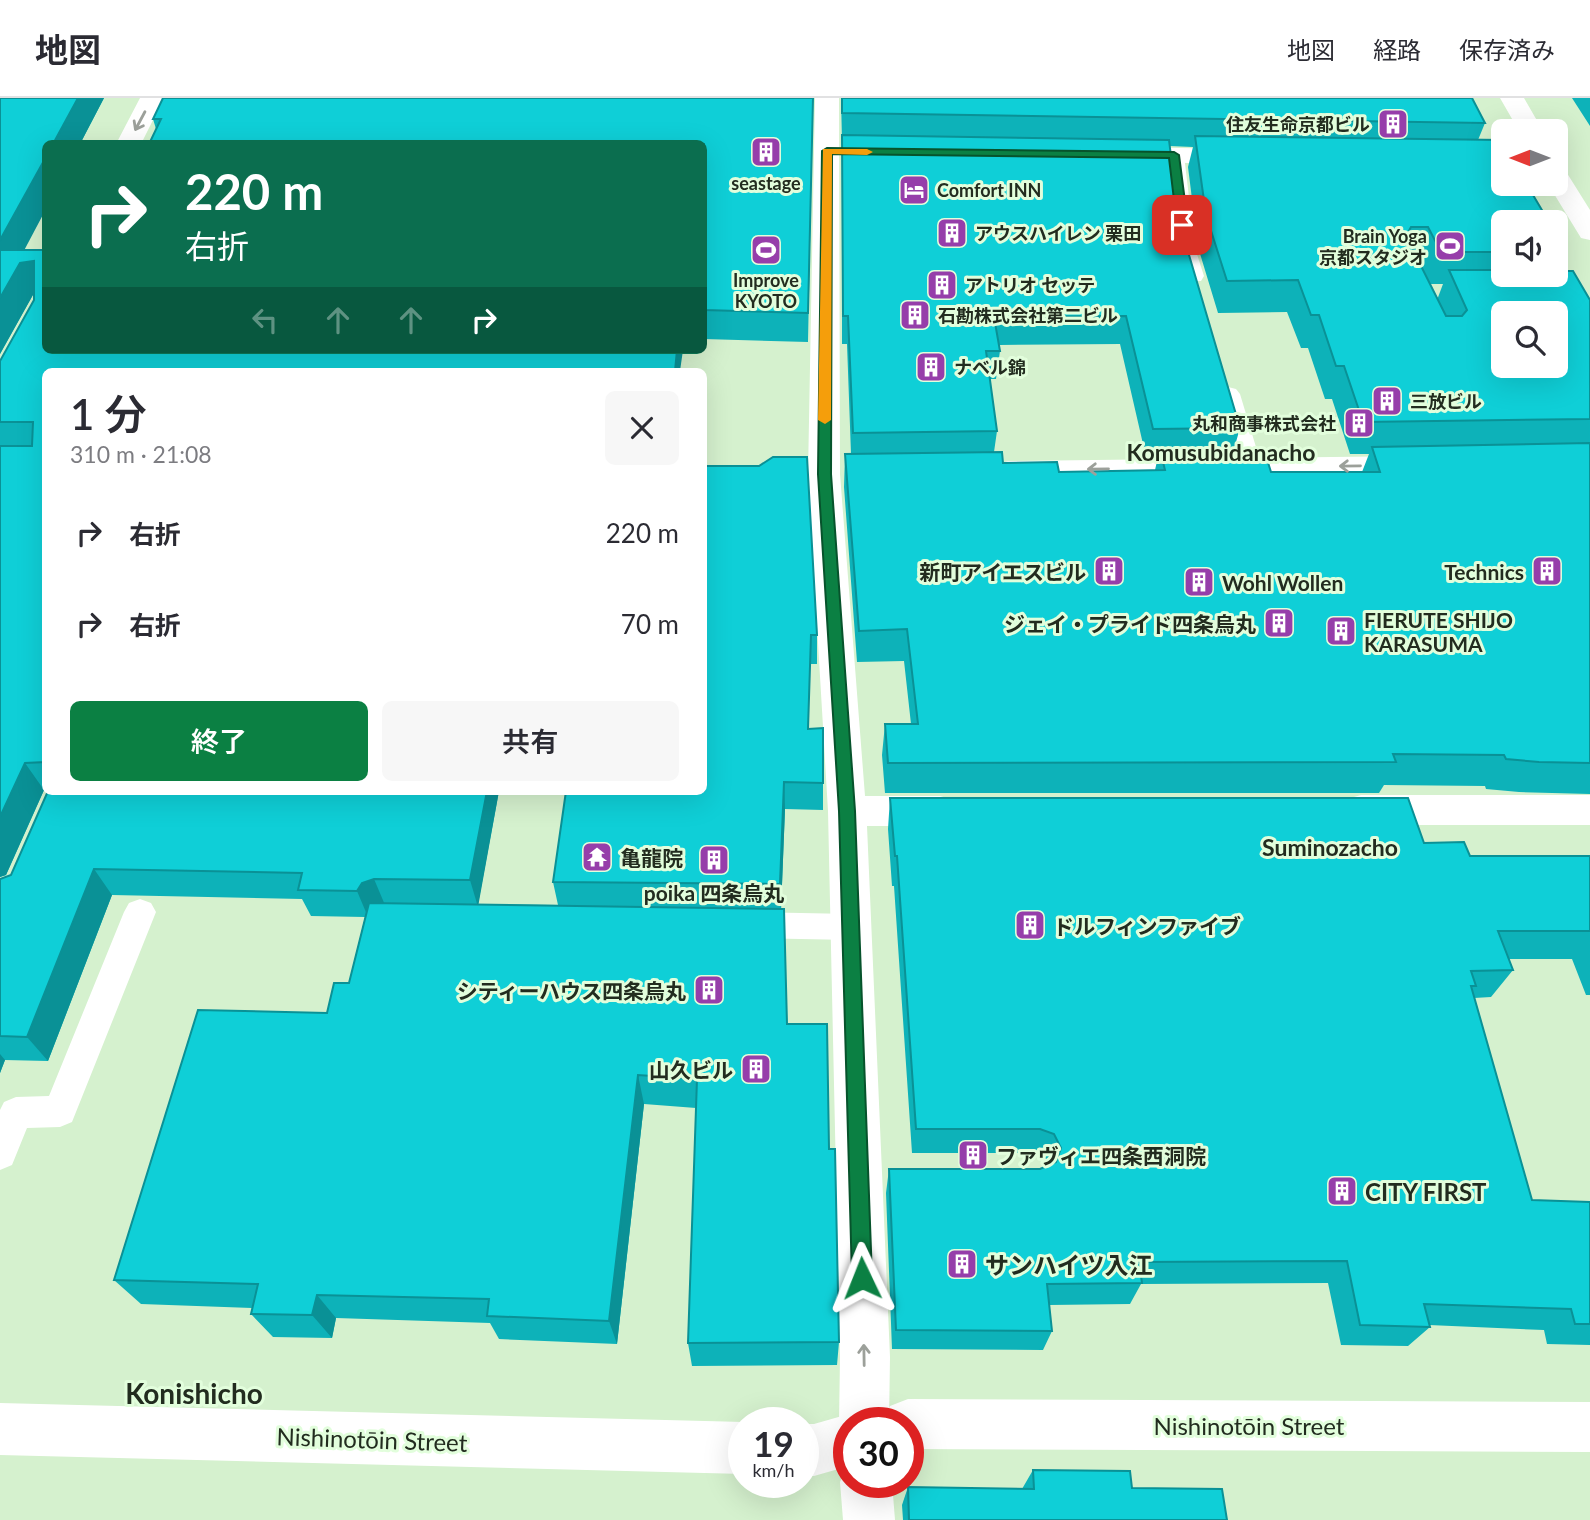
<!DOCTYPE html>
<html lang="ja">
<head>
<meta charset="utf-8">
<style>
  body { margin:0; font-family:Lato,"Noto Sans JP",sans-serif; background:#f7f7f7; color:#2b2b33; height:100vh; display:flex; flex-direction:column; font-size:26px; white-space:nowrap }
  * { box-sizing:border-box; margin:0 }
  p { font-size:23px; color:#7c7c81 }
  .icon { flex:none; width:38px; height:38px; fill:none; stroke:currentColor; stroke-width:2; stroke-linecap:round; stroke-linejoin:round }
  .map { position:relative; flex:1; overflow:hidden }
  .panel { position:absolute; left:42px; top:270px; width:665px; height:427px; display:flex; flex-direction:column; background:#fff; border-radius:10px; box-shadow:0 7px 28px #0002 }
  .panel>* { flex:none }
  .banner { position:absolute; left:42px; top:42px; width:665px; height:214px; border-radius:10px; box-shadow:0 7px 28px #0002; background:#0b6e4f; color:#fff; overflow:hidden }
  .needle { width:46px; rotate:270deg }
  .tools { position:absolute; left:1491px; top:21px; display:grid; gap:14px }
  .tools a { display:grid; place-items:center; width:77px; height:77px; border-radius:10px; background:#fff; box-shadow:0 7px 28px #0002; font-size:35px }
  .speed { position:absolute; left:728px; top:1309px; display:flex; gap:14px; font-size:35px; font-weight:700; text-align:center }
  .speed>* { display:grid; place-content:center; width:91px; height:91px; border-radius:50%; background:#fff; box-shadow:0 7px 28px #0002; line-height:1 }
  .speed small { font-size:18px; font-weight:400 }
  .speed .limit { border:10px solid #d22; background:#fff; color:#111 }
  .pin { position:absolute; display:grid; place-items:center; width:60px; height:60px; color:#fff; margin:-30px; border-radius:14px; box-shadow:0 4px 10px #0006 }
  .me { position:absolute; width:77px; margin:-38px; rotate:358deg; stroke-linejoin:round; filter:drop-shadow(0 0 5px #0008) }
  .turn { display:flex; align-items:center; gap:24px; height:147px; padding:0 28px; font-size:32px }
  .turn .icon { width:91px; height:91px; stroke-width:2.5 }
  .turn b { display:block; font-size:49px; line-height:60px }
  .lanes { display:flex; align-items:center; height:66px; padding:0 28px; background:#0003; justify-content:center; gap:35px; direction:ltr }
  .lanes .off { opacity:.35 }
  .round { display:grid; place-items:center; flex:none; width:74px; height:74px; border-radius:10px; background:#f7f7f7 }
  .head { display:flex; align-items:center; justify-content:space-between; height:119px; padding:0 28px }
  h1 { font-size:42px; font-weight:600; line-height:52px }
  .button { display:flex; gap:14px; margin-top:auto; padding:14px 28px }
  .button a { flex:1; height:80px; border-radius:10px; background:#0b8043; color:#fff; font-size:28px; font-weight:600; line-height:80px; text-align:center }
  .button a+a { background:#f7f7f7; color:#2b2b33 }
  ul { padding:0; list-style:none }
  li { display:flex; align-items:center; gap:21px; height:91px; padding:0 28px }
  li div { flex:1 }
  li b { display:block; font-size:26px }
  li em { font-style:normal }
  header { display:flex; align-items:center; gap:42px; box-sizing:border-box; height:98px; padding:0 35px; background:#fff; border-bottom:2px solid #e1e1e2 }
  header strong { font-size:33px }
  nav { display:flex; gap:38px; margin-inline-start:auto; font-size:24px }
  .map>svg:first-child { display:block }
  .lines { fill:none; stroke-linecap:round; stroke-linejoin:round }
  .service { fill:#fff; fill-rule:evenodd }
  .minor { fill:#fff; fill-rule:evenodd }
  .tertiary { fill:#fff; fill-rule:evenodd }
  .primary { fill:#fff; fill-rule:evenodd }
  .wall { fill:#0db2b9; fill-rule:evenodd }
  .shaded-wall { fill:#0a9196 }
  .building { fill:#0fcfd7; stroke:#0a9196; stroke-width:2; fill-rule:evenodd }
  .oneway { stroke:#9ca09a }
  .route { fill:#0b8043; stroke:#07532c; stroke-width:2 }
  .slow { fill:#f59e0b }
  .labels { text-anchor:middle; dominant-baseline:central; stroke-width:6; stroke-linejoin:round; paint-order:stroke }
  .far-poi-label { font-size:18px; font-weight:bold; fill:#222c1f; stroke:#e2fedc; text-anchor:start }
  .poi-label { font-size:21px; font-weight:bold; fill:#222c1f; stroke:#e2fedc; text-anchor:end }
  .neighbourhood-label { font-size:23px; font-weight:bold; fill:#222c1f; stroke:#e2fedc }
  .near-poi-label { font-size:24px; font-weight:bold; fill:#222c1f; stroke:#e2fedc; text-anchor:start }
  .near-street-label { font-size:24px; fill:#222c1f; stroke:#e2fedc }
  .near-neighbourhood-label { font-size:28px; font-weight:bold; fill:#222c1f; stroke:#e2fedc }
</style>
</head>
<body>
<header>
<strong>地図</strong>
<nav><a>地図</a><a>経路</a><a>保存済み</a></nav>
</header>
<div class="map">
<svg width="1590" height="1422" viewBox="0 0 1590 1422">
  <rect width="100%" height="100%" fill="#d5f1ce"/>
  <g class="lines">
    <path class="service" d="M1174,51L1184,57L1195,150L1204,178L1201,183H1185C1169,159 1168,88 1164,57Z
      M1228,289L1236,291L1240,296L1262,369L1259,375L1250,377L1241,375L1238,369L1216,296L1220,291Z
      M140,801L151,805L156,814L72,1024L60,1029L27,1030L12,1067L0,1072V1012L4,1004L16,999L49,998L124,814L129,805Z
      M744,814L852,816L863,820L868,829L863,838L852,842L744,840L733,836L728,827L733,818Z"/>
    <path class="minor" d="M140,0H164L141,46H116Z
      M815,0H839L840,376L865,698H940L954,702L959,713L954,724L940,728H867L890,1259L889,1325H849V1344L839,1325L840,1259L828,713L808,376Z
      M1117,49L1242,51L1251,54L1255,59L1251,64L1242,67L1108,62L1104,57L1108,52Z
      M1416,358L1427,361L1432,368L1427,375L1416,378L1008,383L997,380L992,373L997,366L1008,363Z
      M1361,697H1590V727H1361L1347,723L1342,712L1347,701Z
      M849,1365V1384H892L895,1422H843L840,1384Z"/>
    <path class="tertiary" d="M908,1301L1590,1304V1354L908,1351V1325H883L890,1308Z
      M0,1305L744,1324V1376L0,1357Z
      M849,1316L867,1325H849V1368L814,1378H803V1326H814Z"/>
    <path class="primary" d="M1500,0H1524L1543,33H1519Z
      M1556,69L1565,72L1590,112V142L1581,140L1548,86H1556Z"/>
  </g>
  <path class="wall" d="M0,0H104L80,46H46L24,152H46V692H44L6,777L0,779V263L34,202V195L0,256Z
    M813,0L808,244L704,241V46L156,31L153,21Z
    M841,0H1472L1485,25L1478,42L1503,124V177L1590,202V696L1519,694L1486,691L1485,688L1384,687L1379,695H885L882,657L885,626H911L904,563L857,564L844,389L845,356H851L847,246H842V43ZM1169,48L1193,49L1188,69L1198,149L1218,215L1287,214L1301,250H1308L1325,301H1332L1350,356H1369L1362,374H1271L1259,355L1234,351L1240,330L1179,123ZM1430,186H1443L1437,202ZM1120,246L1146,359H1158L1155,372L1059,374L1003,365L994,354L997,333L990,281H996L1000,253L999,247Z
    M1572,0H1590V28Z
    M1556,136L1558,140L1556,144L1562,154L1556,167Z
    M704,368L817,537V566H810L808,631L823,685V712L785,711L781,811L787,926L829,1051L839,1244L837,1267L692,1268L688,1245L696,1010L644,1006L617,1246L499,1241L490,1225L336,1220L332,1240L273,1239L251,1216L252,1210L141,1206L114,1182L327,915L349,885L365,819L311,818L302,801L112,797L48,963L5,962L0,975V781L499,693L478,806L558,807L553,784Z
    M890,700L1424,745L1470,758H1590V897H1586L1572,861H1509L1513,872L1491,899L1474,900L1532,1102L1590,1104V1247L1547,1246L1544,1232L1429,1227L1430,1229L1408,1248L1341,1247L1328,1185L1141,1186L1130,1206L1049,1207L1052,1233L1043,1252L892,1251L886,1095L889,1071H1040L1049,1067L1046,1061L1032,1055H912L894,788H892L888,731Z
    M1033,1372L1132,1390L1227,1422H903L902,1407L908,1389L1022,1391Z"/>
  <path class="shaded-wall" d="M78,0H104L80,46H53Z
    M46,59V111L9,181L0,163V142Z
    M34,163V195L0,256V200L20,165Z
    M677,252H683L680,273H675Z
    M25,665L44,692L6,777L0,779V719Z
    M784,684L785,711L781,812L780,786Z
    M487,693H499L478,809L470,782Z
    M94,771L112,797L48,963L27,939Z
    M374,781L385,807L368,819L357,793L362,785Z
    M0,956L5,962L0,975Z
    M638,977L644,1006L617,1246L609,1223Z
    M317,1197L336,1220L332,1240L312,1217Z"/>
  <path class="building" d="M0,0H78L53,46H46V59L0,142Z
    M163,0H813L808,215L704,212V46H149L161,21H153Z
    M842,0H1472L1485,25L842,15Z
    M842,37L1169,42L1179,123L1240,330L1153,331L1126,218L994,219L1000,253H986L997,333L853,335L848,218H843Z
    M1195,38L1502,42L1503,46V86H1524L1530,97H1533L1549,124H1503V154H1441L1428,129H1411L1406,138L1446,218H1462L1467,212L1449,172H1503V177H1556V173H1573L1590,202V321L1363,324L1344,268H1336L1319,217H1311L1298,182L1227,183L1206,117ZM1503,215H1556V268H1503Z
    M1556,143L1562,154H1556Z
    M0,152H46V252H677L675,273H46V664L25,665L0,719V348H32L33,324H0V263L34,202V163L20,165L0,200Z
    M1590,345V665L1539,664L1506,661L1504,657L1393,656L1396,664L888,665L885,626H918L907,531L859,533L845,356L1002,354L1003,365L1057,364L1059,374L1165,372L1160,352L1257,351L1259,355H1265L1271,374H1380L1372,349Z
    M773,359H807L817,537H811L808,631L823,630V685L784,684L780,786L553,784L566,693H704V368H759Z
    M48,693H487L470,782L374,781L362,785L357,793L298,792L302,775L94,771L27,939L0,938V781L11,777Z
    M890,700H1408L1424,745L1464,744L1470,758H1590V833H1498L1513,872L1471,873L1476,888H1471L1532,1102L1590,1104V1226H1575L1571,1211L1424,1206L1430,1229L1360,1227L1347,1163L1139,1164L1142,1185L1047,1186L1052,1233L896,1232L889,1071H1040L1056,1064L1061,1050L1054,1036L1040,1031H916L897,758H895Z
    M369,805L784,811L787,926H827L829,1051H835L839,1244L688,1245L697,981L638,977L609,1223L487,1218L489,1201L317,1197L312,1217L251,1216L258,1186L114,1182L198,912L327,915L334,885H349Z
    M1033,1372L1130,1373L1132,1390L1222,1391L1227,1422H909L908,1389L1034,1391Z"/>
  <defs><path id="oneway-shaft" d="M-6 0H5M1.5-3L5.5 0L1.5 3" fill="none" stroke-width="1.6" stroke-linecap="round" stroke-linejoin="round" transform="scale(1.75)"/></defs>
  <g class="oneway">
    <use href="#oneway-shaft" transform="translate(140 23) rotate(118)"/>
    <use href="#oneway-shaft" transform="translate(1350 368) rotate(179)"/>
    <use href="#oneway-shaft" transform="translate(1098 371) rotate(179)"/>
    <use href="#oneway-shaft" transform="translate(864 1257) rotate(-91)"/>
  </g>
  <path class="route" d="M827,50L1174,54L1179,57L1188,127L1182,130L1177,127L1169,60L832,56L831,376L855,713L872,1180L869,1187L862,1190L855,1187L852,1180L839,713L818,376L822,53Z"/>
  <path class="slow" d="M823,51H867L873,54L867,57L832,56L831,322L825,326L818,322Z"/>
  <defs>
    <g id="building-square" transform="scale(1.575)"><rect x="-9" y="-9" width="18" height="18" rx="4" fill="#963eaa" stroke="#e2fedc"/><path d="M-4-6H4V6H1V3H-1V6H-4ZM-2.5-4.3h1.7v1.8h-1.7ZM.8-4.3h1.7v1.8H.8ZM-2.5-1h1.7V.8h-1.7ZM.8-1h1.7V.8H.8Z" fill="#fff"/></g>
    <g id="hotel-square" transform="scale(1.575)"><rect x="-9" y="-9" width="18" height="18" rx="4" fill="#963eaa" stroke="#e2fedc"/><path d="M-6-4.5h1.5V1H6V5H4.5V3h-9V5H-6ZM-4 0a1.8 1.8 0 1 1 3.6 0ZM.5 0V-2.5h3Q6-2.5 6 0Z" fill="#fff"/></g>
    <g id="stadium-square" transform="scale(1.575)"><rect x="-9" y="-9" width="18" height="18" rx="4" fill="#963eaa" stroke="#e2fedc"/><path d="M0-5a6.5 5 0 1 0 0 10a6.5 5 0 1 0 0-10ZM-3.5-1.8h7v3.6h-7Z" fill="#fff"/></g>
    <g id="temple-square" transform="scale(1.575)"><rect x="-9" y="-9" width="18" height="18" rx="4" fill="#963eaa" stroke="#e2fedc"/><path d="M0-6L5-2H3V0L6.5 2.5H4V6H1.5V3h-3V6H-4V2.5H-6.5L-3 0V-2H-5Z" fill="#fff"/></g>
  </defs>
  <g fill-rule="evenodd">
    <use href="#building-square" x="1393" y="26"/>
    <use href="#building-square" x="766" y="54"/>
    <use href="#hotel-square" x="914" y="92"/>
    <use href="#building-square" x="952" y="135"/>
    <use href="#stadium-square" x="1450" y="148"/>
    <use href="#stadium-square" x="766" y="152"/>
    <use href="#building-square" x="942" y="187"/>
    <use href="#building-square" x="915" y="217"/>
    <use href="#building-square" x="931" y="269"/>
    <use href="#building-square" x="1387" y="303"/>
    <use href="#building-square" x="1359" y="325"/>
    <use href="#building-square" x="1109" y="473"/>
    <use href="#building-square" x="1547" y="473"/>
    <use href="#building-square" x="1199" y="484"/>
    <use href="#building-square" x="1279" y="525"/>
    <use href="#building-square" x="1341" y="533"/>
    <use href="#temple-square" x="597" y="759"/>
    <use href="#building-square" x="714" y="762"/>
    <use href="#building-square" x="1030" y="827"/>
    <use href="#building-square" x="709" y="892"/>
    <use href="#building-square" x="756" y="971"/>
    <use href="#building-square" x="973" y="1057"/>
    <use href="#building-square" x="1342" y="1093"/>
    <use href="#building-square" x="962" y="1166"/>
  </g>
  <g class="labels">
    <g class="far-poi-label">
      <text x="1370" y="26" text-anchor="end">住友生命京都ビル</text>
      <text x="766" y="85" text-anchor="middle">seastage</text>
      <text x="937" y="92">Comfort INN</text>
      <text x="975" y="135">アウスハイレン 栗田</text>
      <text x="1427" y="138" text-anchor="end">Brain Yoga<tspan x="1427" dy="21">京都スタジオ</tspan></text>
      <text x="766" y="182" text-anchor="middle">Improve<tspan x="766" dy="21">KYOTO</tspan></text>
      <text x="965" y="187">アトリオ セッテ</text>
      <text x="938" y="217">石勘株式会社第二ビル</text>
      <text x="954" y="269">ナベル錦</text>
      <text x="1410" y="303">三放ビル</text>
      <text x="1336" y="325" text-anchor="end">丸和商事株式会社</text>
    </g>
    <g class="poi-label">
      <text x="1086" y="473">新町アイエスビル</text>
      <text x="1524" y="473">Technics</text>
      <text x="1222" y="484" text-anchor="start">Wohl Wollen</text>
      <text x="1364" y="521" text-anchor="start">FIERUTE SHIJO<tspan x="1364" dy="24">KARASUMA</tspan></text>
      <text x="1256" y="525">ジェイ・プライド四条烏丸</text>
      <text x="620" y="759" text-anchor="start">亀龍院</text>
      <text x="714" y="794" text-anchor="middle">poika 四条烏丸</text>
      <text x="1053" y="827" text-anchor="start">ドルフィンファイブ</text>
      <text x="686" y="892">シティーハウス四条烏丸</text>
      <text x="733" y="971">山久ビル</text>
      <text x="996" y="1057" text-anchor="start">ファヴィエ四条西洞院</text>
    </g>
    <g class="neighbourhood-label">
      <text x="1221" y="354">Komusubidanacho</text>
      <text x="1330" y="749">Suminozacho</text>
    </g>
    <g class="near-poi-label">
      <text x="1365" y="1093">CITY FIRST</text>
      <text x="985" y="1166">サンハイツ入江</text>
    </g>
    <g class="near-street-label">
      <text x="1249" y="1327">Nishinotōin Street</text>
      <text transform="translate(372 1341) rotate(2)">Nishinotōin Street</text>
    </g>
    <g class="near-neighbourhood-label">
      <text x="194" y="1295">Konishicho</text>
    </g>
  </g>
</svg>
<div class="tools">
<a><svg class="needle" viewBox="-14 -14 28 28"><path d="M0-13l5 13h-10z" fill="#e53935"/><path d="M0 13l5-13h-10z" fill="#7c7c81"/></svg></a>
<a><svg class="icon" aria-label="sound" viewBox="0 0 24 24"><path d="M4 9h4l5-4v14l-5-4H4zM17 9q2 3 0 6"/></svg></a>
<a><svg class="icon" aria-label="search" viewBox="0 0 24 24"><circle cx="10" cy="10" r="6"/><path d="M15 15l6 6"/></svg></a>
</div>
<div class="speed"><div>19<small>km/h</small></div><div class="limit">30</div></div>
<div class="pin" style="left:1182px;top:127px;background:#d93025"><svg class="icon" aria-label="arrive" viewBox="0 0 24 24"><path d="M6 21V4h12l-3 4 3 4H6"/></svg></div>
<svg class="me" style="left:862px;top:1180px" viewBox="-20 -20 40 40"><path d="M0-17L14 15 0 8-14 15z" fill="#0b8043" stroke="#fff" stroke-width="4"/></svg>
<div class="banner">
<div class="turn"><svg class="icon" aria-label="right" viewBox="0 0 24 24"><path d="M7 20v-9h11M14 6l5 5-5 5"/></svg><div><b>220 m</b>右折</div></div>
<div class="lanes"><svg class="icon off" aria-label="left" viewBox="0 0 24 24"><path d="M17 20v-9H6M10 6l-5 5 5 5"/></svg><svg class="icon off" aria-label="ahead" viewBox="0 0 24 24"><path d="M12 20V5M6 11l6-6 6 6"/></svg><svg class="icon off" aria-label="ahead" viewBox="0 0 24 24"><path d="M12 20V5M6 11l6-6 6 6"/></svg><svg class="icon" aria-label="right" viewBox="0 0 24 24"><path d="M7 20v-9h11M14 6l5 5-5 5"/></svg></div>
</div>
<section class="panel">
<div class="head"><div><h1>1 分</h1><p>310 m · 21:08</p></div><a class="round"><svg class="icon" aria-label="close" viewBox="0 0 24 24"><path d="M6 6l12 12M18 6L6 18"/></svg></a></div>
<ul>
<li><svg class="icon" aria-label="right" viewBox="0 0 24 24"><path d="M7 20v-9h11M14 6l5 5-5 5"/></svg><div><b>右折</b></div><em>220 m</em></li>
<li><svg class="icon" aria-label="right" viewBox="0 0 24 24"><path d="M7 20v-9h11M14 6l5 5-5 5"/></svg><div><b>右折</b></div><em>70 m</em></li>
</ul>
<div class="button"><a>終了</a><a>共有</a></div>
</section>
</div>
</body>
</html>
